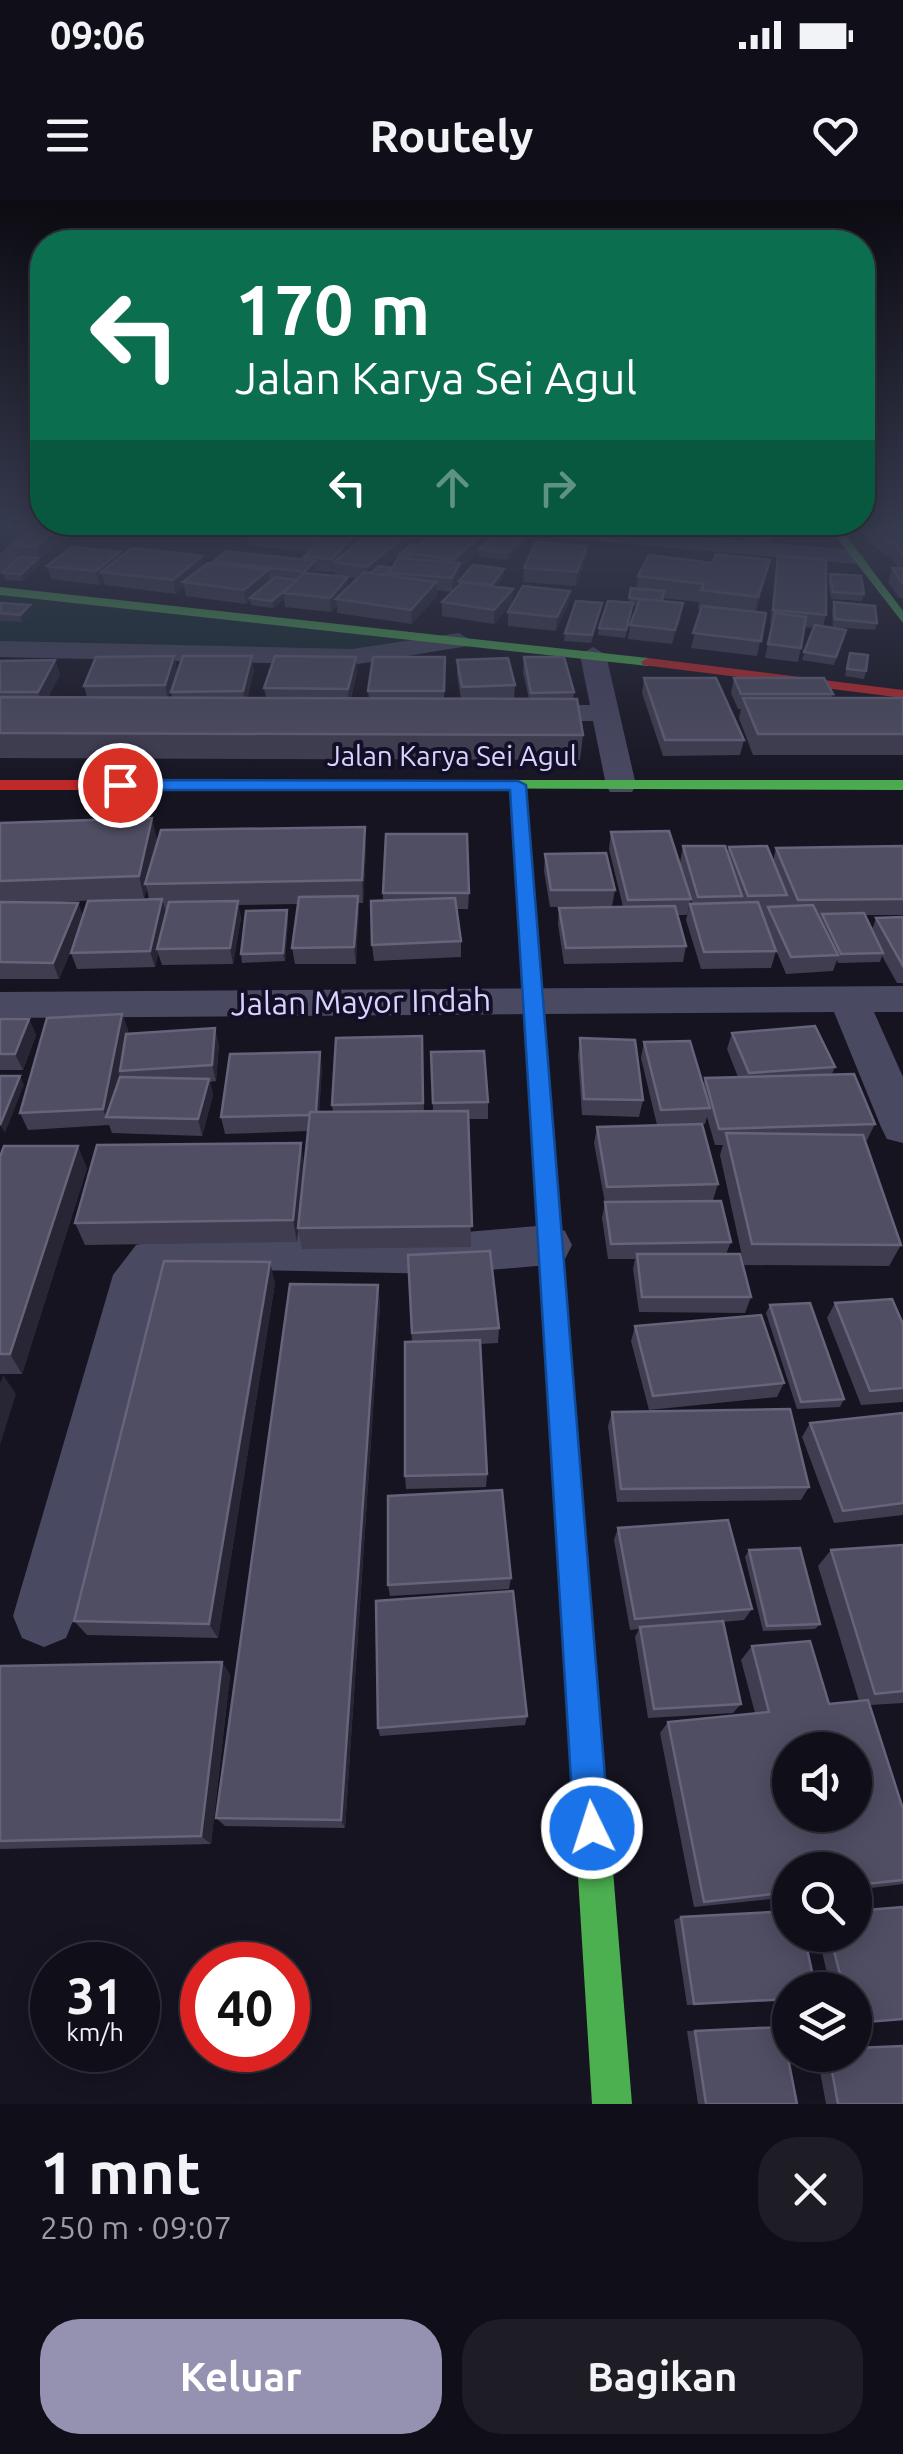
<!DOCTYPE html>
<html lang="id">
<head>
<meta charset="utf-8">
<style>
  body { margin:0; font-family:Ubuntu,sans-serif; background:#1e1d26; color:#f1f3f6; height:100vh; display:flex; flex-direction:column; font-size:38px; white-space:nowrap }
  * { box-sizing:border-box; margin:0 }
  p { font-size:32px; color:#9c9ca2 }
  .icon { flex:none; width:55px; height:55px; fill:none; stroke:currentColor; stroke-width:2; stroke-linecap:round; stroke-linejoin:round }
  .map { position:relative; height:1904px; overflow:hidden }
  .drawer { display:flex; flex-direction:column; background:#100f19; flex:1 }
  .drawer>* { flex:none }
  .banner { position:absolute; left:30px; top:30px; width:845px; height:305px; border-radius:40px; box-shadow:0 5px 25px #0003,0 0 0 2px #302f38; background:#0b6e4f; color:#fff; overflow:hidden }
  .buttons { position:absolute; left:772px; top:1532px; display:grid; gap:20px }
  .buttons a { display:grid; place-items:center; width:100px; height:100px; border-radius:50%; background:#100f19; box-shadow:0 5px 25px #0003,0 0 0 2px #302f38; font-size:50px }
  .speed { position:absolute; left:30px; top:1742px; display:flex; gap:20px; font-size:50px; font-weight:700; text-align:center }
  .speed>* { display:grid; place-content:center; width:130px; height:130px; border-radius:50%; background:#100f19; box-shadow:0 5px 25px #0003,0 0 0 2px #302f38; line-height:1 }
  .speed small { font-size:25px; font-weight:400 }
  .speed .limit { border:15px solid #d22; background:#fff; color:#111 }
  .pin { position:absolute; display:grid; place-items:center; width:85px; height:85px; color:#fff; margin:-42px; border:5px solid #fff; border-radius:50%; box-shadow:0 2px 10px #0007 }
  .me { position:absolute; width:110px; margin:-55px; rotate:356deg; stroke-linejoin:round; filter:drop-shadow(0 0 8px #0008) }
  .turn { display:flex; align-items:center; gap:35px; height:210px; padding:0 40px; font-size:45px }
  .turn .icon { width:130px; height:130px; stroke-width:2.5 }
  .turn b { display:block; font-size:70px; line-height:85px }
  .lanes { display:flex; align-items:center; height:95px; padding:0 40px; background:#0003; justify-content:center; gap:50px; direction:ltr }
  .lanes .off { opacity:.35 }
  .round { display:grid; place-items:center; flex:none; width:105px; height:105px; border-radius:40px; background:#1e1d26 }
  .headline { display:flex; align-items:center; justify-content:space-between; height:170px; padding:0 40px }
  h1 { font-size:60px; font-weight:700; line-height:75px }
  .primary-button { display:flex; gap:20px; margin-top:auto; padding:20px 40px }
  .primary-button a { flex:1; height:115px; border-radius:40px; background:#9591b1; color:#fff; font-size:40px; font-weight:700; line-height:115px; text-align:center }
  .primary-button a+a { background:#1e1d26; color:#f1f3f6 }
  .status { display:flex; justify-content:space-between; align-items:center; height:70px; padding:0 50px; background:#100f19; direction:ltr }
  .status svg { height:28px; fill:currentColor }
  header { display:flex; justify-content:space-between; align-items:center; height:130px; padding:0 40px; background:#100f19; font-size:45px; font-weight:700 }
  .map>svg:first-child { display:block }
  .green { fill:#132c2d }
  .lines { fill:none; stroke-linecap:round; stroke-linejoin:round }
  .street { fill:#4a4962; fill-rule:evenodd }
  .fast { fill:#4caf50; fill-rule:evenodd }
  .slow { fill:#ffc107; fill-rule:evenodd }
  .jam { fill:#c62828; fill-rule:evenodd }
  .wall { fill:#403d50; fill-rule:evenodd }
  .shaded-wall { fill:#282635 }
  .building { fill:#504e63; stroke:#66637b; stroke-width:2.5; fill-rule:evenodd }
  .route { fill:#1a73e8; stroke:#114b97; stroke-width:2.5 }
  .labels { text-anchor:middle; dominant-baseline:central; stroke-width:8; stroke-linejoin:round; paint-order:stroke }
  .far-street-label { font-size:28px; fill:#d9d4ff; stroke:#130f26 }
  .street-label { font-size:32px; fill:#d9d4ff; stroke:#130f26 }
</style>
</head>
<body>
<div class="status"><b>09:06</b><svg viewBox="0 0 49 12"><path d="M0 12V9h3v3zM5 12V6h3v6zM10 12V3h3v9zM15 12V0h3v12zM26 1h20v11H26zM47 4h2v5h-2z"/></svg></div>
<header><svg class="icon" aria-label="menu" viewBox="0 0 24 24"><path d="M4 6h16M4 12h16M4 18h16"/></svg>Routely<svg class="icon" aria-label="heart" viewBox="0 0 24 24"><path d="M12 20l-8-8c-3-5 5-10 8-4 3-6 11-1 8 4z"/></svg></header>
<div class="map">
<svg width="903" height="1904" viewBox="0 0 903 1904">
  <rect width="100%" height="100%" fill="#161421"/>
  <path class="green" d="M0,392L438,440L405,451L0,448Z"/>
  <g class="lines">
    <path class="street" d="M23,329H45L8,372L0,374V354Z
      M517,329H607L855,350L866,357L855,364L527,335Z
      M459,433L472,441L468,446L352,465L0,457V441L352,449Z
      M593,447L606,455L636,585L632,592H610L606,585L593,521H518L508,519L504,513L508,507L518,505H590L580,455Z
      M903,786V812H874L903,877V943L887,939L881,927L834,812L0,818V792Z
      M548,1025L565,1031L572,1045L565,1059L548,1065L443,1074L203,1069L168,1076L160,1084L75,1416L66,1438L44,1447L22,1438L13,1416L113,1075L136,1045L203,1029L443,1034Z"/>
    <path class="fast" d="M830,329H841L903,411V423Z
      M0,387L648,458L655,462L648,466L0,395Z
      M373,580H903V590L368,588L365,585Z
      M583,1482L595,1486L599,1498L632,1904H592L567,1498L571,1486Z"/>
    <path class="slow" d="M537,847L547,854L599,1498L595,1510L583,1514L571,1510L567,1498L527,854Z"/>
    <path class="jam" d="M648,458L903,490V498L643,465L641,462Z
      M0,580H373L381,585L373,590H0Z
      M518,580L526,585L547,854L537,861L527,854L510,585Z"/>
  </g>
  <path class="wall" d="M33,329H75L38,360L40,365L23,381L5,380L3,373L18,359L14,345Z
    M749,329H773L770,344L746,341Z
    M858,329H903V398H899L888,382L892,368H899L890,356H885Z
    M246,332L414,341L384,367L392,368L399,358V355L419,345L483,334V345L524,343L507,360L479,356V351L460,368V377L452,392L437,390V396L412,424L337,413V406L331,412L285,407L284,399L273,408L251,405L250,400L246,404L186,396L184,386L176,394L105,385L104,381L99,385L51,379L47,366L121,357L203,366L215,363L214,361L305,360L304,357L309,352L248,345ZM316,371L334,372L335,375L358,379L349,387L316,374Z
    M587,346L586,359L576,386L523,382L524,368Z
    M778,356L826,415L823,426L846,430L834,465L802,460L814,428L805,427L798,462L765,458L772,424H770Z
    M770,360L756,412L766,413L757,456L691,448L701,409H698L699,402L663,398L662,401L681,417L672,444L628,439L630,425L637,406H633L625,438L598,435L599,428L629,403L631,388L636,389L638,376L712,363Z
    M830,374L864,394L862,401L831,399L828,381Z
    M504,376L496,387L513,389L512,403L494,424L442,416V402L459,384V381Z
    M570,391L568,404L556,431L508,426V412Z
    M834,402L877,423L875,430L833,427L832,410Z
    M0,404L32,412L22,422L0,421Z
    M601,410L591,443L564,441L565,433Z
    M850,453L866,471L864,479L845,476Z
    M174,456L177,470L168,498H172L171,492L254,470L247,498H266L264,488L357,472L351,498L369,499L368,491L445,457L444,499H461L457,475V460L515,485L514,499H529L523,472L524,457L574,492L573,499L583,535L580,560L0,558V461L55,460L60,475L48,497H87L84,486Z
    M644,478L744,540L740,555L663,556L642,493Z
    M734,478L833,494L832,498H903V555H753L739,518L741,509H738L731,493Z
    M0,623L157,639L154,653L366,649L363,703H358L356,764H295L292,748L298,704L238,705L241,718L233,764L162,765L158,753L155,767L77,769L71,753L77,736L59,779H0ZM147,689L149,699L83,717L78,703H36L144,698Z
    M611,632L688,692L680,663L683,646L727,654L729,647L773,661L776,648L903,646V715H865L872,730L876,718L903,717V783H897L882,756L880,762L838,763L837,760L833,771L786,774L775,748L776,751L771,768L701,769L686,720L690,704L692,703L691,699L687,715H677L686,746L683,762L564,764L558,724L559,708L623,707L609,649Z
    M545,654L615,690L612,706L550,707L544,671Z
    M383,693H469L468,709H456L461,741V757L374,761L372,745L383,701Z
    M287,710L288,719L285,761L242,763L241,754Z
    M122,814L128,830L127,834L219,844L216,881L210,882L213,895L202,936L112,933L109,925L28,930L20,913Z
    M0,819H29L36,835L23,870H0Z
    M732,833L835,867L832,874L875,924L867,940L865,941L901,1045L889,1066L744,1065L720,955L723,945H715L707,917L705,924H702L718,984L713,1000L635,1002L731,1042L726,1054L751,1097L745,1113L639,1112L633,1069L635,1059H608L602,1018L605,1003L594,943L597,927L657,925L641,858L644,842L703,885L705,878L738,877L727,849Z
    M422,836L424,912L433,911L431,852L488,902V919H469L471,1047L302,1049L298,1031L297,1042L85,1045L75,1023L304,964L308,931L225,934L221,917L322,868L319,912H333L332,905Z
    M580,838L643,900L639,917L582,915L578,855Z
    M0,957L87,968L22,1174H0Z
    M408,1055L499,1128L498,1143L480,1144L487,1274L486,1287L406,1289L405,1276L412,1142Z
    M275,1083L218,1438L87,1435L74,1421Z
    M378,1085L380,1106L345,1628L225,1626L216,1618Z
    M835,1103L903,1124V1202L861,1205L827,1118Z
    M770,1105L844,1199L840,1207L797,1209L766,1113Z
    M635,1126L784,1183L777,1197L649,1210L631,1141Z
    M612,1212L809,1287L801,1300L617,1302L608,1226Z
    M903,1213V1315L834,1323L802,1237L810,1223Z
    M618,1328L752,1409L744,1420L723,1422L741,1504L733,1513L648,1518L635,1437L639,1429L630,1430L614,1340Z
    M903,1345V1503L870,1505L903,1609V1684L855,1690V1670H790V1697L694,1707L660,1533L668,1522L755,1513L741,1460L752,1446L829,1504L859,1501L818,1366L831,1350Z
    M749,1350L820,1424L815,1429L763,1431L745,1357Z
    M511,1378L509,1389L390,1396L388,1385Z
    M222,1462L230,1475L211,1644L0,1649V1466Z
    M527,1516L525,1525L380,1536L378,1528Z
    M681,1717L790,1800L687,1805L674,1720Z
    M818,1735H855V1790H831Z
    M772,1827L797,1904H698L687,1831Z
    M817,1855H855L903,1904H826Z"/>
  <path class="shaded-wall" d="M56,329H75L40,360L36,347Z
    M360,329L362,341L334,362L333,373L332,359Z
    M413,329H414V341L367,380V367Z
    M483,334V347L479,349V351L460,368V377L452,392L453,360Z
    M524,336V343L507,360V353Z
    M587,346L586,359L576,386L577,372Z
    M120,352L123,366L101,372L104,381L99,385L96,371Z
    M202,356L204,369L183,382L184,386L176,394L173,380Z
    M38,358L40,365L23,381L21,374Z
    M770,360L766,379L754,416L758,397Z
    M315,361L316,375L305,385L304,372Z
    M504,369V376L492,393V385Z
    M268,370L269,384L250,398V400L246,404L244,390Z
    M348,377L349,391L336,399L337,406L331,412L330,398Z
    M297,380L284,393V399L273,408L272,401Z
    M436,382L437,396L412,424L411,410Z
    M513,389L512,403L494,424V410Z
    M570,391L568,404L556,431L557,417Z
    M683,403L681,417L672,444L675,430Z
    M30,405L32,412L22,422L20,415Z
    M174,456L177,470L168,499L165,485Z
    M252,456L254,470L246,506L243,491Z
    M356,457L357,472L349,504L348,489Z
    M55,460L60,475L43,507L38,492Z
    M152,618L157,639L148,684H145L147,689L144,698L139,676Z
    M365,627L366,649L363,703L362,680Z
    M358,696L359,713L356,764L354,747Z
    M162,699L167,715L157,749L158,753L155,767L150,751Z
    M238,701L241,718L233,764L230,748Z
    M78,703L84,719L59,779L53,763Z
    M287,710L288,719L285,761L283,753Z
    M122,814L128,830L111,917H106L103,909Z
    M29,819L36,835L23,870L15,854Z
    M215,828L219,844L216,881L212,865Z
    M320,852L322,868L318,931L316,914Z
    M20,876L24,885L5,933L0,925Z
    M209,879L213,895L202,936L198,919Z
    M301,943L304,965L297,1042L293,1020Z
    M78,946L87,968L22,1174L10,1154Z
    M270,1062L275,1083L218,1438L209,1424Z
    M378,1085L380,1106L345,1628L341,1620Z
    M3,1175L16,1194L0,1245V1184Z
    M222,1462L230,1475L211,1644L201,1636Z"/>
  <path class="building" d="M33,329H56L36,347L14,345Z
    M250,329H360L332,359L304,357L321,340L246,332Z
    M376,329H413L367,367L334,362Z
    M438,329H452L483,334L453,360L409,353Z
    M749,329H773L771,337L747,334Z
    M874,329H903V355L894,343H889Z
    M496,332L524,336L507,353L479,349Z
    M536,342L587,346L577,372L524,368Z
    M412,344L419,345L409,353V356L399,355Z
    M72,347L120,352L96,371L47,366Z
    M132,348L202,356L173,380L101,372Z
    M226,351L315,361L304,372L214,361Z
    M716,354L770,360L758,397L701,390L704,384L638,376L649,355L712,363Z
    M778,356L826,360V415L773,410Z
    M20,357L38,358L21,374L3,373Z
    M398,358L460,363L452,378L389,373Z
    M208,363L268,370L244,390L183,382Z
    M473,365L504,369L492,385L459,381Z
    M379,366L392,368L384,375L371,373Z
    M892,368H903V384Z
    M364,372L436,382L411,410L336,399Z
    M303,373L348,377L330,398L284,393Z
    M830,374L861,376L864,394L833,392Z
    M275,377L297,380L272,401L250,398Z
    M462,382L513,389L494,410L442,402Z
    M523,386L570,391L557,417L508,412Z
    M631,388L664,391L662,401L629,398Z
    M640,399L683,403L675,430L630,425Z
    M576,401L602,403L592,435L565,433Z
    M608,401L633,403L626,430L599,428Z
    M834,402L875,406L877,423L835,419Z
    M1,403L30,405L20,415L0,413Z
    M702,406L766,413L761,441L693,433Z
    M775,413L806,417L801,448L768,444Z
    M815,425L846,430L836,457L804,452Z
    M850,453L868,455L866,471L847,469Z
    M174,456L165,485L84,486L96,457Z
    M183,456H252L243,491L171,492Z
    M275,456L356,457L348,489L264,488Z
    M373,457H445L444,491H368Z
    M524,457H564L574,492L531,493Z
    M508,458L515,485L462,487L457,460Z
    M55,460L38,492H0V461Z
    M644,478H716L744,540H665Z
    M734,478H824L833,494H741Z
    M0,497L577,499L583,535L0,533Z
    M743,498H903V534H758Z
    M152,618L139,676L0,681V623Z
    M365,627L362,680L145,684L161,630Z
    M669,631L691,699L628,700L611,632Z
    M386,634H467L469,693H383Z
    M683,646H725L742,696L698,697Z
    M767,646L787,695L748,696L729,647Z
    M903,646V699L798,700L776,648Z
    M606,653L615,690H551L545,654Z
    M358,696L354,747L292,748L299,697Z
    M455,698L461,741L372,745L371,701Z
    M162,699L150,751L71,753L88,701Z
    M238,701L230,748L157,749L169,702Z
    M0,702L78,703L53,763L0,762Z
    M758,702L776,751L704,752L690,704Z
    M813,705L838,755L791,757L768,707Z
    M675,706L686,746L566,748L559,708Z
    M287,710L283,753L241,754L246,711Z
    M864,713L883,753L841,754L822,714Z
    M903,717V766L876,718Z
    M122,814L103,909L20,913L47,818Z
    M0,819H29L15,854H0Z
    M815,826L835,867L749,873L732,833Z
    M215,828L212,865L120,871L126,834Z
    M422,836L423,903L332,905L336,838Z
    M580,838L635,840L643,900L584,899Z
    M690,841L710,908L661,910L644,842Z
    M484,851L488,902L433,903L431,852Z
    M320,852L316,912H310L309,915L221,917L230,854Z
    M854,874L875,924L719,929L705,878Z
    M0,876H20L0,925Z
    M120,877L209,879L198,919L106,917Z
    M468,911L472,1026L298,1028L310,912Z
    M702,924L718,984L607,987L597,927Z
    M726,933L863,935L901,1045L752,1044Z
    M301,943L293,1020L75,1023L97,945Z
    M4,946H78L10,1154H0V957Z
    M721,1001L731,1042L611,1044L605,1002Z
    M490,1051L499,1128L412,1133L408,1055Z
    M637,1054H740L751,1097H642Z
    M164,1061L270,1062L209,1424L74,1421Z
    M290,1084L378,1085L341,1620L216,1618Z
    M892,1099L903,1124V1188L870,1191L835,1103Z
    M810,1103L844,1199L801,1202L770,1105Z
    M761,1115L784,1183L653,1196L635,1126Z
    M480,1140L487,1274L405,1276V1142Z
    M790,1209L809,1287L621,1289L612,1212Z
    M903,1213V1303L843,1311L810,1223Z
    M502,1290L511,1378L388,1385V1296Z
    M728,1320L752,1409L635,1419L618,1328Z
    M903,1345V1491L875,1494L831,1350Z
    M800,1348L820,1424L767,1426L749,1350Z
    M513,1391L527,1516L378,1528L376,1401Z
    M723,1421L741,1504L654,1509L640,1427Z
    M810,1441L829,1504L868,1500L903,1609V1680L855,1685V1670H790V1692L704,1702L668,1522L769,1512L752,1446ZM790,1550H855V1615H790Z
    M222,1462L201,1636L0,1641V1466Z
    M903,1707V1819L855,1823V1790H844L830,1735H855V1711Z
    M790,1711V1735H804L816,1790H790V1799L694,1804L681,1717Z
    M782,1827L797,1904H706L695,1831Z
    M903,1846V1904H838L829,1855H855V1848Z"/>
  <linearGradient id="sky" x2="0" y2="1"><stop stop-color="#0c0b12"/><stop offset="0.55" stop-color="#363a4e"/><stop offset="1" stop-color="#363a4e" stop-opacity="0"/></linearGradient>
  <rect width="903" height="596" fill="url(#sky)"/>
  <path class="route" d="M518,581L526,585L609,1628L604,1641L592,1646L579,1641L574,1628L510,590H120L112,585L120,580Z"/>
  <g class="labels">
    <g class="far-street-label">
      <text x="452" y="555">Jalan Karya Sei Agul</text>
    </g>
    <g class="street-label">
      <text transform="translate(361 801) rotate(-1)">Jalan Mayor Indah</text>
    </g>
  </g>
</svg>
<div class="buttons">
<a><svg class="icon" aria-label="sound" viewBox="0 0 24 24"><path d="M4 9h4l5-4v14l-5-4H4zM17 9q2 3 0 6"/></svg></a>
<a><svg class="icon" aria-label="search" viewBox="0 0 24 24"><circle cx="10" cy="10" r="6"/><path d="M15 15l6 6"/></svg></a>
<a><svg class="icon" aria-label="layers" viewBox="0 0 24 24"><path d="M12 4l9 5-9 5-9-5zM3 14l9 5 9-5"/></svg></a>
</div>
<div class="speed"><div>31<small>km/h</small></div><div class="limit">40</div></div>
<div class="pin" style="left:120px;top:585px;background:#d93025"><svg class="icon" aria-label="arrive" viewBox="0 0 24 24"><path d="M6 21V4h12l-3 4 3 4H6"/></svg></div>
<svg class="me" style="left:592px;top:1628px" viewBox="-20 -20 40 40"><circle r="17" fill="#1a73e8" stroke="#fff" stroke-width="3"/><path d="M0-11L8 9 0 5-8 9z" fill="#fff"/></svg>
<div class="banner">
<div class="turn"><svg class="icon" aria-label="left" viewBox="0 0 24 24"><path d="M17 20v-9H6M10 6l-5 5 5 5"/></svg><div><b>170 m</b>Jalan Karya Sei Agul</div></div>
<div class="lanes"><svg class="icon" aria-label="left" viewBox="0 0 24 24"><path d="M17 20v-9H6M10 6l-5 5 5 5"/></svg><svg class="icon off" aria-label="ahead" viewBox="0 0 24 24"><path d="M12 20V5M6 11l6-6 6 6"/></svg><svg class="icon off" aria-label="right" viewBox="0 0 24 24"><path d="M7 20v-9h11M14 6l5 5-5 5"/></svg></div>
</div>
</div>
<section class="drawer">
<div class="headline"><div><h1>1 mnt</h1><p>250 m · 09:07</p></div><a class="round"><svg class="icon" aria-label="close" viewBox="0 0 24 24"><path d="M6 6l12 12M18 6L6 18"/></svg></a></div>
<div class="primary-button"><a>Keluar</a><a>Bagikan</a></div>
</section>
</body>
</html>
